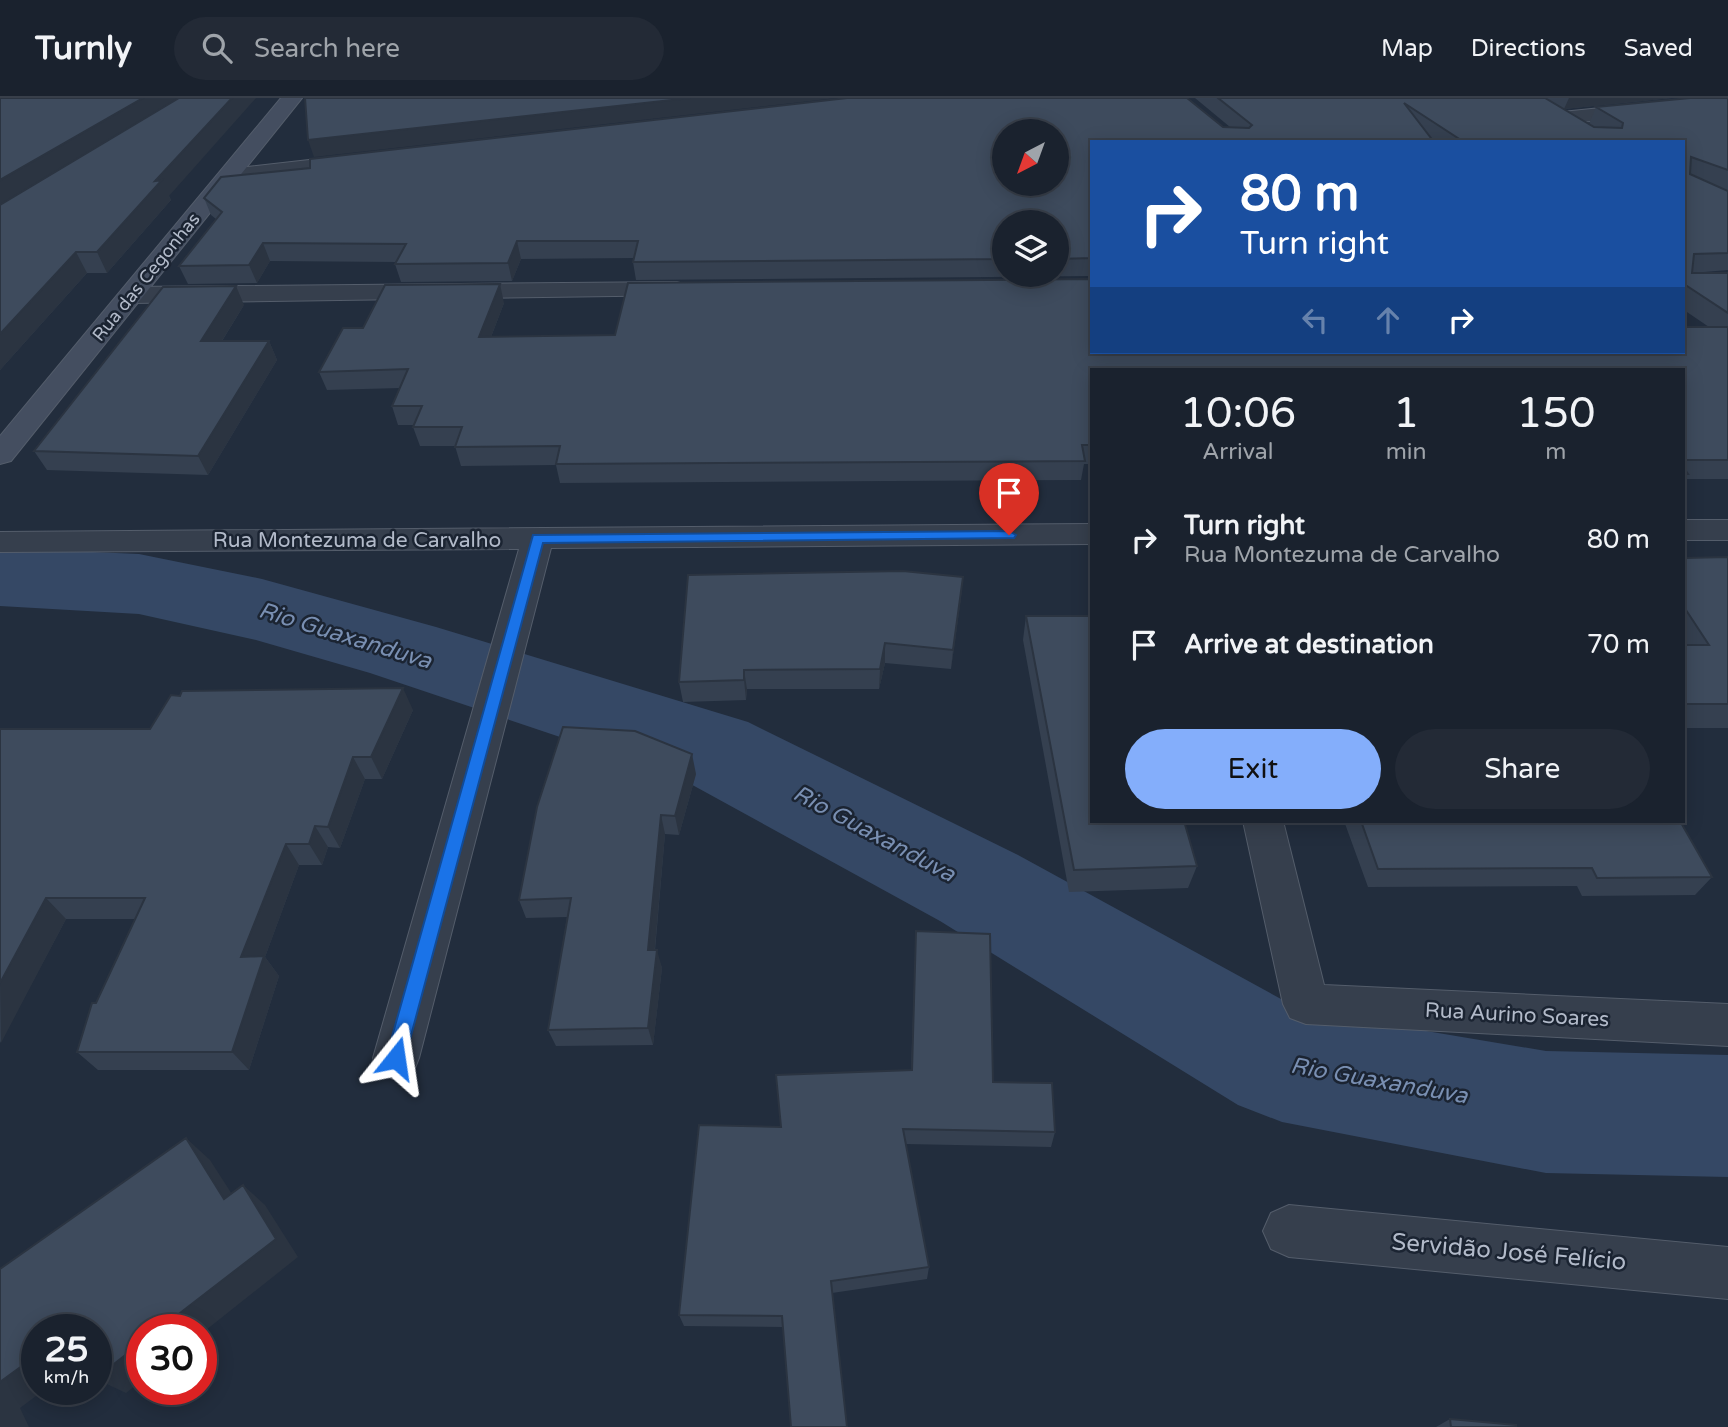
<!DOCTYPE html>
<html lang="en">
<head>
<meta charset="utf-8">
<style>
  body { margin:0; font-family:"Varela Round",sans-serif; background:#232a36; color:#f1f3f6; height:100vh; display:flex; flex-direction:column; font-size:26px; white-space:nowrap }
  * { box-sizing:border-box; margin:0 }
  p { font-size:23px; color:#9fa4aa }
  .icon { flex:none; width:38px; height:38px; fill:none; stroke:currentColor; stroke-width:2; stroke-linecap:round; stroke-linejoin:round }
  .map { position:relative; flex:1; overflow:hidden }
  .panel { position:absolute; left:1090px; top:270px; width:595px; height:455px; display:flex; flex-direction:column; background:#1a222e; border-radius:0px; box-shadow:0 4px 18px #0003,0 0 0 2px #383f4a }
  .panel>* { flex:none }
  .hud { position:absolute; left:1090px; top:42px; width:595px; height:214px; border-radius:0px; box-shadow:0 4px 18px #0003,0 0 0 2px #383f4a; background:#1a4fa0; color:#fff; overflow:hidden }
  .needle { width:46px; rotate:221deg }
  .tools { position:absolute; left:992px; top:21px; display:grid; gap:14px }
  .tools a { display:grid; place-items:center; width:77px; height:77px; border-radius:50%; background:#1a222e; box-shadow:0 4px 18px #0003,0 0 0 2px #383f4a; font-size:35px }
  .speed { position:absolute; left:21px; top:1216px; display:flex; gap:14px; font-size:35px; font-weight:700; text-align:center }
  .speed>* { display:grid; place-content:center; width:91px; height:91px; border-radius:50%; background:#1a222e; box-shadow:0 4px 18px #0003,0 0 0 2px #383f4a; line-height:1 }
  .speed small { font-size:18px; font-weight:400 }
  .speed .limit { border:10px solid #d22; background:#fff; color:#111 }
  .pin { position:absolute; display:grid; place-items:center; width:60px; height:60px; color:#fff; margin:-72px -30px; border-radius:50% 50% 50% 0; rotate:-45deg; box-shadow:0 0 7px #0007 }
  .pin .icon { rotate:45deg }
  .me { position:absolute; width:77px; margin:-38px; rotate:15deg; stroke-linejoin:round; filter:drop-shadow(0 0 5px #0008) }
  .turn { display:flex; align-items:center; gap:24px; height:147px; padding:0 35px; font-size:32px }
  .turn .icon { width:91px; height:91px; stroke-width:2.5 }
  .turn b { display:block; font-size:49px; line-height:60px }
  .lanes { display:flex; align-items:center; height:66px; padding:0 35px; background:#0003; justify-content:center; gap:35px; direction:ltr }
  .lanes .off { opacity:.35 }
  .eta { display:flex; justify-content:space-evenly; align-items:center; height:119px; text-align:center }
  .eta b { font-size:42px; font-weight:600; line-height:49px }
  .cta { display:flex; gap:14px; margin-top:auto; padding:14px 35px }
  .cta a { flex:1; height:80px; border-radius:42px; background:#84aefb; color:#111; font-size:28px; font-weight:600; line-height:80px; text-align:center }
  .cta a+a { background:#232a36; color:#f1f3f6 }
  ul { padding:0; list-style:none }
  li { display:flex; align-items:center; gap:21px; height:105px; padding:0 35px }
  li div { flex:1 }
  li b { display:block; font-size:26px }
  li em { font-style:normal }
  header { display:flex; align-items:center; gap:42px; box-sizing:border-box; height:98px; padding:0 35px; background:#1a222e; border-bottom:2px solid #383f4a }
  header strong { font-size:33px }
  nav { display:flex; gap:38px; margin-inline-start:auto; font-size:24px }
  .search { width:490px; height:63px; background:#232a36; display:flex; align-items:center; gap:18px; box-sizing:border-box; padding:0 24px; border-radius:38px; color:#9fa4aa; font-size:26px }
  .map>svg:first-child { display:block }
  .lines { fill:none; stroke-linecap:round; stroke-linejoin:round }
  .river { fill:#354865; fill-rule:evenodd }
  .street-casing { stroke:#545d6b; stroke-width:2 }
  .secondary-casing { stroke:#545d6b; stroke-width:2 }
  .street { fill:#363f4d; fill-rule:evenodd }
  .secondary { fill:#444e60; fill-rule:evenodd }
  .wall { fill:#354050; fill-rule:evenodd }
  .shaded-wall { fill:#2b3441 }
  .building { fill:#3e4b5d; stroke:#2b3441; stroke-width:2; fill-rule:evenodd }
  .route { fill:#1a73e8; stroke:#114b97; stroke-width:2 }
  .labels { text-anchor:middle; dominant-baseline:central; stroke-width:5; stroke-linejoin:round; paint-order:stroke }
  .far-street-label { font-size:18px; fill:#b2bac9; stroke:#1b2432 }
  .street-label { font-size:21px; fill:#b2bac9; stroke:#1b2432 }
  .water-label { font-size:23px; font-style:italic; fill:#798fb2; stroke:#1b2432 }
  .near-street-label { font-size:24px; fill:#b2bac9; stroke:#1b2432 }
</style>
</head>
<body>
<header>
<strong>Turnly</strong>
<div class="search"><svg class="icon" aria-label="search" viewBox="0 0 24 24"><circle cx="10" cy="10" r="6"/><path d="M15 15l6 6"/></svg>Search here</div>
<nav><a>Map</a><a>Directions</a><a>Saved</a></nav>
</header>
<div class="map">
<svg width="1728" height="1329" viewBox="0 0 1728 1329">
  <rect width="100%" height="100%" fill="#222d3d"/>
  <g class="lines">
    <path class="river" d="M0,450L139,456L262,481L436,529L748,624L1018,757L1301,912L1546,953L1728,957V1079L1546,1075L1282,1024L1238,1007L940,823L676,678L370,575L256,542L139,516L0,508Z"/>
    <g class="street-casing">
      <path id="street" d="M1698,0H1728V9L1562,26L1552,20L1562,14Z
        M362,56L373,63L370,68L229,85L218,78L229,71Z
        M677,184L686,187L690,192L686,197L132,205L123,202L119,197L123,192L132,189Z
        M1684,422H1728V442H1684Z
        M1092,426V446L551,450L419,960L413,975L396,982L379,975L373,960L519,451L0,454V434Z
        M1243,723H1283L1324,887L1728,906V948L1306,926L1290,920L1283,906Z
        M1289,1107L1728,1149V1201L1289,1159L1271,1151L1263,1133L1271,1115Z"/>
    </g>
    <g class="secondary-casing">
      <path id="secondary" d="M281,0H302L11,363L0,366V338Z"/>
    </g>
    <use href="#street" class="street"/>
    <use href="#secondary" class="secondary"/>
  </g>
  <path class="wall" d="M0,0L169,98L171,102L107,175H87L0,272Z
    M1195,0H1545L1589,26L1596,9L1728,0V172L1692,175H1728V381H1685L1684,384V271H1092V366H1084L1081,382L560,385L556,367L461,368L455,348H420L413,329L414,327H398L392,308L400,290L327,292L319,274L363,230L504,205L491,239L1092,254L1709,229L1684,212V44H1092V178L636,182L633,164L634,160L521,161L512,183L401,184L395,166L397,164L270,163L257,185L188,186L179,168L216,121L211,117L204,100L1230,29ZM1004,124H1057V177H1004Z
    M1545,0H1672L1564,11Z
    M244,207L222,243H269L277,262L208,377L47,372L34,353Z
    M1728,459V630H1684V460Z
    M963,479L961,499L951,571L885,565L879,591H747L746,602L683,604L679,584Z
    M1026,518L1197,768L1188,790L1069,794L1023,542Z
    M413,612L382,681H365L340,750L328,749L322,767H299L265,859L279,878L249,972H98L77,954L96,905L135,821H66L0,945V631H150Z
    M696,676L679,737L665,736L655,852L662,870L653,947L556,948L548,932L567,819L526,820L519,802Z
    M1344,723H1680L1712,779L1695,797L1582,798L1577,788L1368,789Z
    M916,833L993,984L1055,1034L1051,1049L906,1046L929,1169L927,1181L832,1195L783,1229L684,1228L679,1217L781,1029L911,972Z
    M1450,1321L1516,1329H1436Z"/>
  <path class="shaded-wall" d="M143,0H184L0,109V82Z
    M232,0H256L169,98L171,102L107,175L97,154L155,83Z
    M690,0H837L314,59L308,42Z
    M1569,0H1672L1564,11Z
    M517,143L521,161L512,183L508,165Z
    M263,145L270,163L257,185L249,167Z
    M76,154L87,175L0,272V236Z
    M500,186L504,205L484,257L479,239Z
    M236,188L244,207L210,262L201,243Z
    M269,243L277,262L208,377L198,358Z
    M963,479L961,499L951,571L953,552Z
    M885,545V565L879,591L880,571Z
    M744,572L747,591L746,602L744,582Z
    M403,590L413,612L382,681L371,659Z
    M692,656L696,676L679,737L675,718Z
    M353,659L365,681L340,750L328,729Z
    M661,717L665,736L653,870L648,852Z
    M315,728L328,749L322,767L309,746Z
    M286,746L299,767L265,859L279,878L249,972L232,954L241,859Z
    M46,800L66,821L1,945L0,885Z
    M657,852L662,870L653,947L648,930Z
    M186,1040L210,1062L248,1121L224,1101Z
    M243,1087L265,1107L298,1159L201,1236V1232H158Z
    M142,1244V1282L126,1295L96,1281V1280Z
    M37,1257V1292H44L20,1310L29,1329H0V1284Z"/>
  <path class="building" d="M0,0H143L0,82Z
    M179,0H232L155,83L162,82L97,154H76L0,236V107Z
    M305,0H690L308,42Z
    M847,0H1187L1223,29L1249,30L1252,27L1218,0H1545L1594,29L1622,30L1623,25L1596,9L1690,0H1728V72L1691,59L1690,76L1728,93V155L1694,156L1692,175H1728V215L1684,186V44H1464L1404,5L1434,44H1092V160L1057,161V124H1004V161L633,164L638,143H517L508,165L395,166L406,146L263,145L249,167L179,168L222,114L204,100L221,79L310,70V61ZM1004,33H1057V86H1004Z
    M1092,181V254H1684V229H1728V362H1684V271H1092V347H1082L1085,363L556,366L560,348L455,349L462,329H413L422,308H392L408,271L319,274L343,230H363L385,187L500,186L479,239L615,237L628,185Z
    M236,188L201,243H269L198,358L34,353L163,189Z
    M1684,370L1688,376H1684Z
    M1728,459V606H1684V547H1709L1684,509V460Z
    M903,473L963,479L953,552L885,545L880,571L744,572V582L679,584L688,477Z
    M1026,518H1092V723H1184L1197,768L1074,772Z
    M403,590L371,659H353L328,729L315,728L309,746H286L241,859L264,858L232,954H77L92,905H96L145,800H46L0,885V631H150L171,597L180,598L182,593Z
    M563,629L635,633L692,656L675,718L661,717L648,852H657L648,930L548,932L571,800L519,802L537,709Z
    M1361,723H1680L1712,779L1597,780L1592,770L1378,771Z
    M916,833L990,836L993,984L1052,985L1055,1034L903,1031L929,1169L831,1183L847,1329H791L782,1218L679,1217L699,1027L781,1029L776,977L912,972Z
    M186,1040L224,1101L243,1087L276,1141L158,1232H142V1244L96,1280V1232H37V1257L0,1284V1171Z
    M1450,1321L1516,1327V1329H1451Z"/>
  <path class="route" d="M1009,433L1016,437L1014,440L543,445L405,960L403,966L396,968L389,966L386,960L533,437Z"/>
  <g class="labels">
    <g class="far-street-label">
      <text transform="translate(146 179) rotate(-51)">Rua das Cegonhas</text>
    </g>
    <g class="street-label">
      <text x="357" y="442">Rua Montezuma de Carvalho</text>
      <text transform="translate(1517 917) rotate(3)">Rua Aurino Soares</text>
    </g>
    <g class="water-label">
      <text transform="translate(345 538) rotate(17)">Rio Guaxanduva</text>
      <text transform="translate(874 736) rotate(28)">Rio Guaxanduva</text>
      <text transform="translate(1379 983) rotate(10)">Rio Guaxanduva</text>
    </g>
    <g class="near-street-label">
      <text transform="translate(1509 1154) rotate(5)">Servidão José Felício</text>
    </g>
  </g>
</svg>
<div class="tools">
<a><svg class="needle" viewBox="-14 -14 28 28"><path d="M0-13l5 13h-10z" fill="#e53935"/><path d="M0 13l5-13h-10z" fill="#9fa4aa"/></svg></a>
<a><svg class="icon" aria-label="layers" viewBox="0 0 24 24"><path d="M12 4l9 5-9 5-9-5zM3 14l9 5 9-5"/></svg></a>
</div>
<div class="speed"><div>25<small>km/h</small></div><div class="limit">30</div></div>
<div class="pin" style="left:1009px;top:437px;background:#d93025"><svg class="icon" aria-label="arrive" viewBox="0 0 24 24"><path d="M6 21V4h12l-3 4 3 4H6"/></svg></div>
<svg class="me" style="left:396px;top:960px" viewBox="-20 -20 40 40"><path d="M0-17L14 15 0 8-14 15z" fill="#1a73e8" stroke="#fff" stroke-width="4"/></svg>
<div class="hud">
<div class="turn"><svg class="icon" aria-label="right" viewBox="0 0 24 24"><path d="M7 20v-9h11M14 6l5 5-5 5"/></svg><div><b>80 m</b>Turn right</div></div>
<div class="lanes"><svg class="icon off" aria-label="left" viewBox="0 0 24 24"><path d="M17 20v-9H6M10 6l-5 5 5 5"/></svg><svg class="icon off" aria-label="ahead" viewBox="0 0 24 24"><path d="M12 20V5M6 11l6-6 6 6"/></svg><svg class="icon" aria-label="right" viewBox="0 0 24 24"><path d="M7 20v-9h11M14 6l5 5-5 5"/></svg></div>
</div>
<section class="panel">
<div class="eta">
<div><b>10:06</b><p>Arrival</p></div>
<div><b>1</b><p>min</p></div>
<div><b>150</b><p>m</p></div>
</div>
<ul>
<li><svg class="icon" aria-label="right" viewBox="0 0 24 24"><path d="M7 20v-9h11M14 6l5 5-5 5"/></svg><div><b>Turn right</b><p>Rua Montezuma de Carvalho</p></div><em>80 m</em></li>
<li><svg class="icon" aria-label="arrive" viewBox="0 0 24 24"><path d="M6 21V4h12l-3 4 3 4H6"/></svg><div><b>Arrive at destination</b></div><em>70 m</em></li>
</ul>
<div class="cta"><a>Exit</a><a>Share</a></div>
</section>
</div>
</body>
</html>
